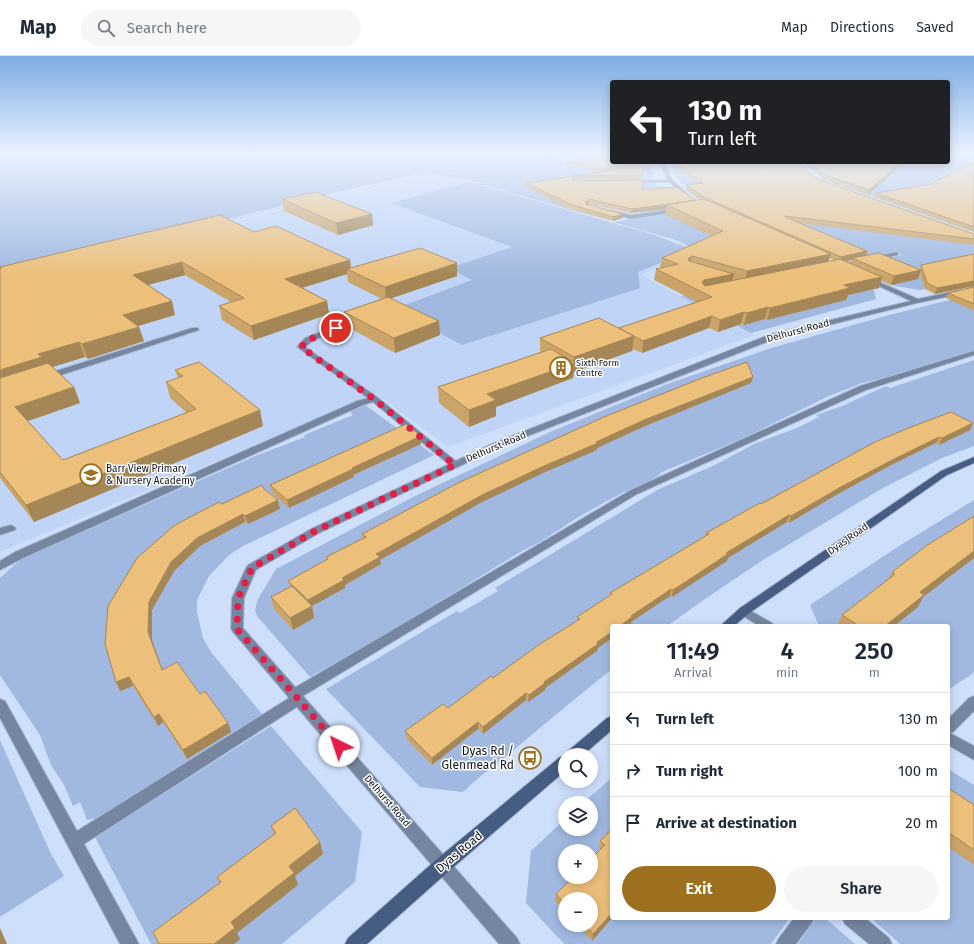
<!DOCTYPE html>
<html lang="en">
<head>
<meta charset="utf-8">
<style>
  body { margin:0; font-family:"Fira Sans",sans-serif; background:#f6f6f7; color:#1f2937; height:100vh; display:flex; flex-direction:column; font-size:15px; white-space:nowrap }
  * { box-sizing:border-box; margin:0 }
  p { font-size:13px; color:#747a83 }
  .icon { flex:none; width:22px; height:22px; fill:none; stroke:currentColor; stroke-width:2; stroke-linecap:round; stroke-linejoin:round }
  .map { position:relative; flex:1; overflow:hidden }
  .panel { position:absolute; left:610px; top:568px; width:340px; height:296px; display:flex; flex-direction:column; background:#fff; border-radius:4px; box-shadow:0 2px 10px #0003 }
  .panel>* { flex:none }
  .hud { position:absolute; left:610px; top:24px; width:340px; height:84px; border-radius:4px; box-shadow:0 2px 10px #0003; background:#202124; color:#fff; overflow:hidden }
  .fabs { position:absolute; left:558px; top:692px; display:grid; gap:8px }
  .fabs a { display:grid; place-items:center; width:40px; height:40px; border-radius:50%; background:#fff; box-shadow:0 2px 10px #0003; font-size:20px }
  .pin { position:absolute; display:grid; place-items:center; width:34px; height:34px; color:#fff; margin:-17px; border:2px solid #fff; border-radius:50%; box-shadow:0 1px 4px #0007 }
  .me { position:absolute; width:44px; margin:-22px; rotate:319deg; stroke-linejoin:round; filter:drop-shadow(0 0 3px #0008) }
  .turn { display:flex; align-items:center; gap:14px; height:84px; padding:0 12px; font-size:18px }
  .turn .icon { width:52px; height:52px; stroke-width:2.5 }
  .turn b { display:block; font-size:28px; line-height:34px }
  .eta { display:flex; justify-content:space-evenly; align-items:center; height:68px; text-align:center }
  .eta b { font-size:24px; font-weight:600; line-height:28px }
  .button { display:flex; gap:8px; margin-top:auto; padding:8px 12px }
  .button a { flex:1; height:46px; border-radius:24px; background:#9d7020; color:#fff; font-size:16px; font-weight:600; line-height:46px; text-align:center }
  .button a+a { background:#f6f6f7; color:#1f2937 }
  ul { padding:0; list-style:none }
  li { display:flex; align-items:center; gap:12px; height:52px; padding:0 12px; border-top:1px solid #e0e1e3 }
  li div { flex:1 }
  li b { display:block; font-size:15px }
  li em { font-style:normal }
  header { display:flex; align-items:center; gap:24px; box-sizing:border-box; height:56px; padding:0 20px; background:#fff; border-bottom:1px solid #e0e1e3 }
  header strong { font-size:19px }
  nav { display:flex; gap:22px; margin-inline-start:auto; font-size:14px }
  .search { width:280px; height:36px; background:#f6f6f7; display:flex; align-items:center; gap:10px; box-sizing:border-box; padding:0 14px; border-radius:22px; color:#747a83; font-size:15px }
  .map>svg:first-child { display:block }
  .built { fill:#bfd4f6 }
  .green { fill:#a1b9e1; fill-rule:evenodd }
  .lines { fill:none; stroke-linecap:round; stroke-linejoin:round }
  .lane-casing { stroke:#abbad4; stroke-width:2 }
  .street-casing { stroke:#abbad4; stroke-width:2 }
  .secondary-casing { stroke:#abbad4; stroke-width:2 }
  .path-far1 { stroke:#717d91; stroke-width:1; stroke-dasharray:0.5 1.5; stroke-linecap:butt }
  .path { stroke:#717d91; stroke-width:1.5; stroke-dasharray:0.5 2; stroke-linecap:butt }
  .lane { fill:#7686a1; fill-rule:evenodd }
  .street { fill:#7686a1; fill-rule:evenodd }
  .secondary { fill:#465c82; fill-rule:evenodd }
  .wall { fill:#cba46a; fill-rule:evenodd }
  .shaded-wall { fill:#a58656 }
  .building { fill:#ecbf7b; stroke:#a58656 }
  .route { stroke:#e11d48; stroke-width:7; stroke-dasharray:0 12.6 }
  .labels { text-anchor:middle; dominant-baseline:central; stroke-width:3; stroke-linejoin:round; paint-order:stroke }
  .far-poi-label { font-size:9px; fill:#0e141d; stroke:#fff; text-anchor:start }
  .street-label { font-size:10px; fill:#0e141d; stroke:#fff }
  .poi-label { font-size:10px; fill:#0e141d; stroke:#fff; text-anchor:start }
  .near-poi-label { font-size:12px; fill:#0e141d; stroke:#fff; text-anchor:end }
  .near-street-label { font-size:12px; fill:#0e141d; stroke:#fff }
</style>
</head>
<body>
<header>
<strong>Map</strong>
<div class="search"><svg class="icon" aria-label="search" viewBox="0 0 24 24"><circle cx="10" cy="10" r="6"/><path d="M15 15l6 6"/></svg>Search here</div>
<nav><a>Map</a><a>Directions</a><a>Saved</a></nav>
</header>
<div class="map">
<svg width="974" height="888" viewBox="0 0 974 888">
  <rect width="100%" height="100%" fill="#cedffc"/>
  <path class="built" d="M430,118L485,129L677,186L692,194L641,219L755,279L448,391L376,338L0,496V223Z"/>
  <path class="green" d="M0,96H612V101L574,98L552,105L577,111L597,104L612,106H651L650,110L654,121L645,124L590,125L579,124L561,126L480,127L430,116L359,131L0,219Z
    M950,96H974V176L833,127L808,106H948V104L960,99Z
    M671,106H779L792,114L974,186V223L920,234L895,230L849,210L902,199L894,196L844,207L691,136C681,127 673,120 671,106Z
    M469,126L478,129V128L648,127L664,131L693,151L647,158L600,145L571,154L485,129H480L655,179L692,194L638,216L640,232L462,289L394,253L472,224L449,212L512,191L391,147Z
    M698,153L733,170L706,200L679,185L613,166Z
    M830,214L874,234L876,243L751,277L681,240L695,236Z
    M974,238V295L896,318L886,322L862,327L829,340L744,382L662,416L653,424L622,437L580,460L540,486L522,495L395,573L310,621L257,560L255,554L258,543L276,513L417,439L550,376L667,328L771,292L889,259Z
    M974,304V390L942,402L881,433L763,504L705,543L667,570H612V613C579,639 547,666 515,693C498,707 479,720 463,736L420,731L326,633L457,555L460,557L498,535L495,532L657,434L717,408L754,388L797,372L819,361L816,359L842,350L886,330L890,332Z
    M365,349L434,399L243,490L229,499L209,520L197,544V556L203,582L211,596L262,658L102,761L87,764L80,746L73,750L64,729L51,709L40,679L0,619V522L21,503L255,400L305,381L304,379L353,359L349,355Z
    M974,444V616L972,618L948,634V570H819L810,549L899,490Z
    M271,670L362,776L355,826L282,888H151L95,781Z
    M0,684L51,798L64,820L0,861Z
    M948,713L974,729V888H900L871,862H948Z
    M612,722V862H790L771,888H564L526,847L531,795L565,763V773H591V747H582ZM565,795H591V821H565ZM565,843H591V869H565Z
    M816,862H825L855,888H798Z"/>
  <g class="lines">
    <g class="lane-casing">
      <path id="lane" d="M588,99L612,100V102L588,101L568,109L564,108Z
        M679,152L682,154L681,155L631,163L607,156L610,154L631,159Z
        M896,196L898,197V199L874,204L871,202Z
        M336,270L340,272L338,273L311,286L305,291L377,341L458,407L460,409L458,411H452L373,346L363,349L23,502L0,514V505L15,496L357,345L368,342L297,291L305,282Z
        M192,272H198L199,274L49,323H43L42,321L43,319Z
        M974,295V299L866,334L637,438L303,640L305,643L303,647L84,788L139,888H120L0,662V643L5,645L77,775L289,642L287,639L289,635L631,434L860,330Z
        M11,469L16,472L15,474L0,479V472Z
        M974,640V655L953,676L948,678V663L969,642Z
        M794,862H814L811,868L796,888H776L779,882Z
        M842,862H865L889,882L892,888H869L845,868Z"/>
    </g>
    <g class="street-casing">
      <path id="street" d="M660,106H664L672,124L688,138V140H684L669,126L629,127L627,126L629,125L667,124Z
        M866,222H870L918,243L974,231V235L917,247L777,282L500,391L319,477L256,514L244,542L243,572L517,882L520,888H499L233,576L231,573L232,542L246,512L248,509L311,473L494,387L771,278L911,245L866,224Z
        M744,551L772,567L774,570H759L740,558L738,555L740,552Z
        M948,676L974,690V704L948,689Z"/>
    </g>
    <g class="secondary-casing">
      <path id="secondary" d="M974,401V407L947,419L748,558L734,570H720L740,552L941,415Z
        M612,660V674L583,699H566L568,695L607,662Z
        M565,700V715L449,815L367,888H345L348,882L437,803L560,701Z"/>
    </g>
    <path class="path-far1" d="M333,96L428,117
      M534,96L554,100
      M431,117L459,96
      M437,118L474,122L537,107L555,100
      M325,142L430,117L476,128L528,127
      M240,162L287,151"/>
    <path class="path" d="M228,165L244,161"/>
    <use href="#lane" class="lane"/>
    <use href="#street" class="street"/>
    <use href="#secondary" class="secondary"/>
  </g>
  <path class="wall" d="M593,96H612V98H593Z
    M572,106L642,119L641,123L575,124L574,125H575L642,134L696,144H700L686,134L687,129L697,128L672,106H800L808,116L820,124L974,178V189L798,167L867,195L866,199L920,214L921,209L974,198V230L935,238L925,233L920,217L918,223L891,229L881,225L879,232L848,239L846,244L767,264L765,263L744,269L741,268L718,276L709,272L642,297L633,293L632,295L574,316L573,322L496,351V360L469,371L439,347L438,331L540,297V282L619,272L697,246L654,224L656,213L660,212L662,202L711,180L666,159V153L631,157L588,148H587L623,162L613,165L571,154L526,131V127L601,116L572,110ZM829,202L834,204L829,205ZM851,204L850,207L846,205Z
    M803,106H905L868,139L824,124Z
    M974,106V176L874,141L876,137L931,128Z
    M282,143L373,169L338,179L284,155Z
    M254,176L350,204L351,212L457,207V220L392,242L440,279L395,297L346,270L344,256L382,243L348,226L347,218L302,232L327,245L329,258L254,284L222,264L219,250L231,246L185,219L148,229L175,259L138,270L144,285L88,303L85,301L52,311L74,331L80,347L28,365L63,404L187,357L170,342L166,326L178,322L175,314L263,370L34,466L0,422V212H1L0,211Z
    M974,231V255L946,242L948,237Z
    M753,321L751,327L643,371L597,392V394L543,417L482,446L380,504L381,508L345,529V532L312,550L314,562L293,574L274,553L271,541L290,531L288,525L327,504L326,501L363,482L362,478Z
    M970,374L939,389L936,387L891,409L836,439L789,467L787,466L728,502L727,505L672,541L670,540L631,566V568L628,570H612V582L598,592L597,595L545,632V634L528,646L526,644L483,678L478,673L432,709L406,682L405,675L448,652L493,622L577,565V561L610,540V537L705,480L706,477L875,386Z
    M421,380V388L353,419L354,421L289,452L272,437L270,429Z
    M264,433L280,453L248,468L245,466L200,490L174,515L152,554V584L162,614L200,638L228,667L231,676L187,703L163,666L158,670L133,630L120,635L105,588L222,448Z
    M974,460V502L923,541L918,551L894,570H837L842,559L888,524L892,516Z
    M948,732L974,749V809L948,791Z
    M271,770L320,786L323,798L295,820L298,829L237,877L240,883L234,888L220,827L217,821L274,778Z
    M612,773V862L592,885L577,869H591L565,843V856L555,845L556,838L601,794L599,792L600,785Z"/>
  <path class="shaded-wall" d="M901,106H905L868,139L869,134Z
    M575,120V124L572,128V123Z
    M589,143L588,148L585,150V146Z
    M696,145L667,149L666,153L631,157L632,153Z
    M372,158L373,169L338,179L336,167Z
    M623,158V162L613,165V161Z
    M867,195L866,201L852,202L851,204L839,206L841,201Z
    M831,198L827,209L745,226L747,215Z
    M692,200L690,211L688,203Z
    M350,204L351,215L347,213V218L288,236L285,223Z
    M182,206L185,219L137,232L133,219Z
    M457,207V220L386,244L385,231Z
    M921,214L918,223L891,229L894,220Z
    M734,218L731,229L700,235L702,227L704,224Z
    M882,221L879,232L848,239L846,244L767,264L770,252L844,229Z
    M974,225V230L935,238L937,232Z
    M172,245L175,259L128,273L123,259Z
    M327,245L329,258L254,284L251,270Z
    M768,251L765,263L744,269L747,257Z
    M744,256L741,268L718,276L720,264Z
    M712,260L709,272L642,297L643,285Z
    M439,265L440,279L395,297L394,282Z
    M139,271L144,285L88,303L82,288Z
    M634,280L632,295L574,316L573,322L496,351V360L469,371V354L487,338L573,307L574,301Z
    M79,286L85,301L46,313L0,332V314L38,298Z
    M753,321L751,327L643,371L597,392V394L543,417L482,446L380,504L381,508L345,529V532L312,550L314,562L293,574L290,562L309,551L308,544L342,522L376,498L482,439L544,410L644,364Z
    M74,331L80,347L22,367L15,351Z
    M260,354L263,370L34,466L26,449Z
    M973,367L970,374L939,389L942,382Z
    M421,380V388L353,419L354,421L289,452L287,444L352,412Z
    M939,381L936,387L891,409L836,439L789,467L791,460L839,432L894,403Z
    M278,444L280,453L248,468L245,460Z
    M243,458L245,466L200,490L174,515L152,554V584L166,623L148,576L149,546L171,506L197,482Z
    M789,459L787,466L728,502L727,505L672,541L673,534L726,497Z
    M974,495V502L923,541L918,551L894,570H885L920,536Z
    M671,533L670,540L631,566V568L628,570H620L631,560Z
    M612,576V582L598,592L597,595L545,632V634L528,646L529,639L544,626Z
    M129,621L133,630L120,635L116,626Z
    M526,637V644L483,678V671Z
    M159,658L163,666L158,670L154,661Z
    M478,666V673L432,709V702Z
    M228,667L231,676L187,703L183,694Z
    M320,786L323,798L295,820L298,829L237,877L240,883L234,888H214L231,866L289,810Z
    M612,857V862L592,885L593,878Z
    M0,872L7,888H0Z"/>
  <path class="building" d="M589,99H612V106H642V119L575,120L572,123L575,125L642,124V134L676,131L696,144L632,153L589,143L585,146L586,148L623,158L613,161L572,149L526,127L613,114L572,106Z
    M678,106H800L808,116L820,124L974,178V183L785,160V161L867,195L841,201L704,141L687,129L703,127Z
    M809,106H901L869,134L825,119Z
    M974,106V171L876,137L931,128Z
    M315,136L372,158L336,167L282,143Z
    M704,143L831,198L747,215L692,200L688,203L689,205L734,218L704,224L702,227L705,230L840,203L882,221L844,229L850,232L770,252L768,251L747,257L744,256L720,264L712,260L643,285L619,272L712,241L656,213L678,208L662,202L723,175L667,149Z
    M220,159L254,176L276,170L350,204L285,223L327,245L251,270L219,250L244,242L182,206L133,219L172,245L123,259L139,271L82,288L79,286L38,298L42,301L0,314V212H2L0,211Z
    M420,192L457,207L385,231L347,213Z
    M879,197L921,214L894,220L852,202Z
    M974,198V225L937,232L927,227L921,209Z
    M974,231V248L948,237Z
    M388,241L439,265L394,282L344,256Z
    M599,262L634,280L574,301L540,282Z
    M551,293L575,307L487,338L496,344L469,354L438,331Z
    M199,306L260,354L26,449L0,416V322L48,307L74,331L15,351L63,404L196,353L166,326L183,320L175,314Z
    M747,306L753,321L644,364L596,386L598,387L544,410L482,439L376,498L380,501L342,522L344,524L308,544L288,525L328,503L326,501L366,481L362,478L458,427L604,361L702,322Z
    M951,356L973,367L942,382L939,381L894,403L839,432L791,460L789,459L726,497L728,498L673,534L671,533L631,560L632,561L620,570H612V576L597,586L598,588L544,626L545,627L529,639L526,637L483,671L478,666L432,702L405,675L443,648L448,652L491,620L493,622L540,588L580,563L577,561L612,538L610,537L709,478L706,477L760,447L761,448L875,386L911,371Z
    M406,368L421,380L352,412L353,413L287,444L270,429Z
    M262,429L264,433L278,444L245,460L243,458L197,482L171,506L149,546L148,576L162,614L177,606L200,638L205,635L228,667L183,694L159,658L154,661L129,621L116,626L105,588L108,550L137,502L175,469L219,446L222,448Z
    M974,460V495L920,536L924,539L885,570H859L842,559L895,518L892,516L926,490Z
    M292,530L312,550L290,562L271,541Z
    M948,732L974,749V794L948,776Z
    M295,752L320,786L289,810L294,817L231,866L235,872L214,888H159L153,876L221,826L217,821L276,777L271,770Z
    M612,773V857L593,878L585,869H591V843H565V848L556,838L573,821H591V803L605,789L600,785Z"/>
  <linearGradient id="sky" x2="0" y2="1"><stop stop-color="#7dace4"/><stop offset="0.44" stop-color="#e9f1fe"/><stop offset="1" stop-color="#e9f1fe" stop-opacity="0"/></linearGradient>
  <rect width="974" height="220" fill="url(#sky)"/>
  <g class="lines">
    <path class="route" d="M336,272L308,284L301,291L374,343L455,409L315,475L252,512L238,542L237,573L339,690"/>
  </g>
  <defs>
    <g id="building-ring" transform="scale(1.15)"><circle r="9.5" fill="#fff" stroke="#9d7020" stroke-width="1.5"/><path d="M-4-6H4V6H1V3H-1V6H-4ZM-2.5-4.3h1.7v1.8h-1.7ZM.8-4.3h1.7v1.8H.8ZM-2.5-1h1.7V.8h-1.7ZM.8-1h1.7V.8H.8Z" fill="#9d7020"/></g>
    <g id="school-ring" transform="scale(1.15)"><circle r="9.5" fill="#fff" stroke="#9d7020" stroke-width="1.5"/><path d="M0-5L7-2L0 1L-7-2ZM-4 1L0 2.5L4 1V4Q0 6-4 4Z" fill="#9d7020"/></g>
    <g id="bus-ring" transform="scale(1.15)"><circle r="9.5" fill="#fff" stroke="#9d7020" stroke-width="1.5"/><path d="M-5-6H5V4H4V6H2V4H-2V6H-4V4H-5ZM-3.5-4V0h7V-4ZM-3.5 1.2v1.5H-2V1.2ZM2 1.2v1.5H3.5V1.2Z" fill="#9d7020"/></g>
  </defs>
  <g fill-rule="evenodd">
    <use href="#building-ring" x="561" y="312"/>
    <use href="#school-ring" x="91" y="419"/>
    <use href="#bus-ring" x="530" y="702"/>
  </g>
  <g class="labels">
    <g class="far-poi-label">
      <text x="576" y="307">Sixth Form<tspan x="576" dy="10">Centre</tspan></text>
    </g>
    <g class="street-label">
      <text transform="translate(798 275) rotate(-15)">Delhurst Road</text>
      <text transform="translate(496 391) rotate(-23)">Delhurst Road</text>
      <text transform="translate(848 483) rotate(-35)">Dyas Road</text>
      <text transform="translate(387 745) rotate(49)">Delhurst Road</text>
    </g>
    <g class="poi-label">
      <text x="106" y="413">Barr View Primary<tspan x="106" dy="12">&amp; Nursery Academy</tspan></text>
    </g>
    <g class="near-poi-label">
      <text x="514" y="695">Dyas Rd /<tspan x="514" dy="14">Glenmead Rd</tspan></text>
    </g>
    <g class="near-street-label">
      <text transform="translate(459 796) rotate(-40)">Dyas Road</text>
    </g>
  </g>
</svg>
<div class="fabs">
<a><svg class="icon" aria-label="search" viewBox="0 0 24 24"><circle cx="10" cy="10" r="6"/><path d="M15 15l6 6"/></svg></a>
<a><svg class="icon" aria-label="layers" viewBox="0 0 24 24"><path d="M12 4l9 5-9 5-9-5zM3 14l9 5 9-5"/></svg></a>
<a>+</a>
<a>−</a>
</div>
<div class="pin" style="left:336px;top:272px;background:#d93025"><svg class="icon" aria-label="arrive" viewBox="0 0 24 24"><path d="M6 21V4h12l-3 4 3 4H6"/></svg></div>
<svg class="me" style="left:339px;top:690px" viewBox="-20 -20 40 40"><circle r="19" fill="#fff"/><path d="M0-13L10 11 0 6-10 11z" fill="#e11d48"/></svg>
<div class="hud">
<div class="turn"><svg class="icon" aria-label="left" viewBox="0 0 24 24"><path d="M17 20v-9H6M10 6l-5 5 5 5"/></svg><div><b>130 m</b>Turn left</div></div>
</div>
<section class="panel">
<div class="eta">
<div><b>11:49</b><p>Arrival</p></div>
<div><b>4</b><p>min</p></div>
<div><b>250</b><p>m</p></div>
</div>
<ul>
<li><svg class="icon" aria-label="left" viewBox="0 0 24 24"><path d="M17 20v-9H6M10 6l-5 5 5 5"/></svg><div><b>Turn left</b></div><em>130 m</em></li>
<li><svg class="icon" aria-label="right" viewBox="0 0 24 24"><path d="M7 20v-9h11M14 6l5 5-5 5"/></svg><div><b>Turn right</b></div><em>100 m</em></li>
<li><svg class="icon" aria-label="arrive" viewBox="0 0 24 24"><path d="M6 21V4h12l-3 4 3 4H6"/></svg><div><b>Arrive at destination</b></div><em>20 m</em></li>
</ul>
<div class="button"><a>Exit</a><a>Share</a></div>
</section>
</div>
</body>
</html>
